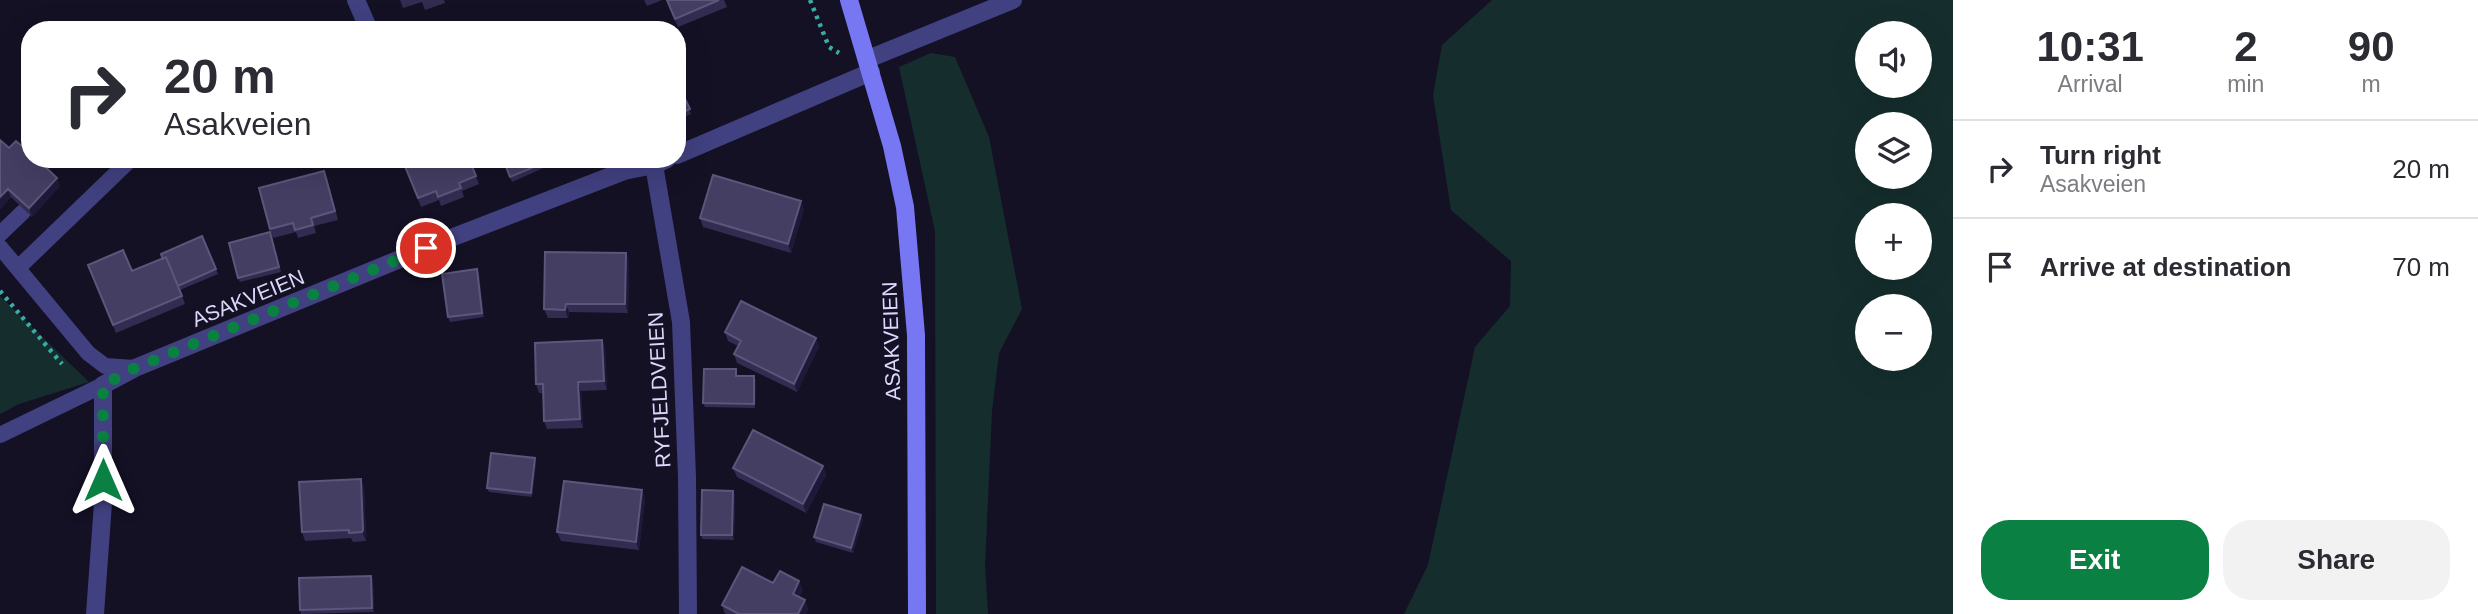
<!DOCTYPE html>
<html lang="en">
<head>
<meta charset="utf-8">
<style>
  body { margin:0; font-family:Arial,sans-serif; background:#f2f2f3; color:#2b2b33; height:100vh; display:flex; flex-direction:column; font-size:26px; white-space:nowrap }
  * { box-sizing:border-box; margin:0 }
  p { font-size:23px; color:#7c7c81 }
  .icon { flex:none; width:38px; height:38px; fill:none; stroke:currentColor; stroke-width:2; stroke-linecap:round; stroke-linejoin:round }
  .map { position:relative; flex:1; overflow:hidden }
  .details { display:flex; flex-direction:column; background:#fff; width:525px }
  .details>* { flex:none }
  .top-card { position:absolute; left:21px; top:21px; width:665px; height:147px; border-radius:28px; box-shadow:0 7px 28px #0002; background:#fff; color:#2b2b33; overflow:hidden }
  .buttons { position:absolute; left:1855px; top:21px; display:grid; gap:14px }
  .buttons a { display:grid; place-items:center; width:77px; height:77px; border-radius:50%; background:#fff; box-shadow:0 7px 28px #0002; font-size:35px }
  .pin { position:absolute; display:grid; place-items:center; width:60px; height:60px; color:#fff; margin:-30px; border:4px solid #fff; border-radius:50%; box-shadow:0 2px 7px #0007 }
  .me { position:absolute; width:77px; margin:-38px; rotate:0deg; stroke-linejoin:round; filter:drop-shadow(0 0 5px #0008) }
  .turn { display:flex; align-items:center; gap:24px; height:147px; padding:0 28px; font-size:32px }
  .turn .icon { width:91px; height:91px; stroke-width:2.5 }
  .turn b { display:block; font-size:49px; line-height:60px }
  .eta { display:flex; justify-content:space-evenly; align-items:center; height:119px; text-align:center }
  .eta b { font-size:42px; font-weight:600; line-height:49px }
  .cta { display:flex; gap:14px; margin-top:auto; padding:14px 28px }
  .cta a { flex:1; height:80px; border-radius:28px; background:#0b8043; color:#fff; font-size:28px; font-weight:600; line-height:80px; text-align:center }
  .cta a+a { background:#f2f2f3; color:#2b2b33 }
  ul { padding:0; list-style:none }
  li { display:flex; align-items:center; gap:21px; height:98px; padding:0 28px; border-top:2px solid #e1e1e2 }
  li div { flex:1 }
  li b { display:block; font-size:26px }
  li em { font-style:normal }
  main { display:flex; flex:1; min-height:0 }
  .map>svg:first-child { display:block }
  .green { fill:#152e2d; fill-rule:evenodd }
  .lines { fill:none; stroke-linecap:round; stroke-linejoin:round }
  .path { stroke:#3aaea4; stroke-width:4.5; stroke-dasharray:3.5 5; stroke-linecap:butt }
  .service { stroke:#414080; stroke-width:16 }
  .minor { stroke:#414080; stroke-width:18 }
  .secondary { stroke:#7777f4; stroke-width:18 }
  .wall { fill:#322c51 }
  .shaded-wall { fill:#1e1938 }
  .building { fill:#443e63; stroke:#5c567b; stroke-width:2 }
  .route { stroke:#0b8043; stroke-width:12; stroke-dasharray:0 21.6 }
  .labels { text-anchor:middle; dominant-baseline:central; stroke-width:7; stroke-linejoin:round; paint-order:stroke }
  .street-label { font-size:21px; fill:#dbd8fc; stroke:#141125 }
</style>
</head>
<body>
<main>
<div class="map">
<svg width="1953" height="614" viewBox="0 0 1953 614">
  <rect width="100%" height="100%" fill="#141125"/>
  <path class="green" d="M1492,0H1953V614H1404L1428,565L1475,347L1510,306L1511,261L1451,210L1433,95L1442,45ZM1867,33H1920V86H1867ZM1920,124V177H1867V124ZM1867,215H1920V268H1867ZM1867,306H1920V359H1867Z
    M931,53L955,57L989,137L1022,309L999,353L992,411L985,566L988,614H936L935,231L899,67Z
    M0,296L89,382L19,404L0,414Z"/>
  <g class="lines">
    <path class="path" d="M810,0L829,47L839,53
      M0,291L62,364"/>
    <path class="service" d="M0,234L23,212
      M0,247L88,353L105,366L135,368
      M19,267L131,159
      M0,435L103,385"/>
    <path class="minor" d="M356,0L369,30
      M868,59L1013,0
      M677,155L871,72
      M654,165L681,322L687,477L688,614
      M95,614L103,503V385L135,368L451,238L624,171L654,165L667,159"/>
    <path class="secondary" d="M849,0L892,146L905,207L916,335L917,614"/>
  </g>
  <path class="wall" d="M400,0H444L445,3L425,10L422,2L403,8Z
    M644,0H662L647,6Z
    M666,0H724L727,7L678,27Z
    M677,82L691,114L677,120Z
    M9,148L60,186L32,217L11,197L0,209Z
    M402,159L476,176L479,184L462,191L464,197L441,206L439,200L421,207Z
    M502,159H545L548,166L512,182Z
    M327,179L338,220L314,226L316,233L298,238L296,232L273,238L270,229Z
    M804,209L791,253L703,227L700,218Z
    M202,236L218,274L180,290L185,304L116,333L91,273L132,271L162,259Z
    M271,236L281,272L240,282L238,278Z
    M626,253L629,261L628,313L569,312L568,318H548L544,309Z
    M477,269L479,274L484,317L450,322L448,317Z
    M725,332L816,338L819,347L797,392L737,363L734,354L738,346L728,341Z
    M602,340L605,349L607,390L581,391L583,428L547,429L544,421L543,393H539L536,384Z
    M736,369L737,376H754L756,381L755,408L705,407L703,403Z
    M536,462L532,497L489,492L487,488Z
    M823,466L826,475L806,513L737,477L733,468Z
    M364,487L366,538V541L353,542L351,538L305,541L302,532Z
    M642,490L645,499L639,550L561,541L557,532Z
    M733,491L735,496L734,540L702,539L701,535Z
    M863,519L853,553L816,542L814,537Z
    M371,576L373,580L374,612L301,614L300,610Z
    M773,583L803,590L799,597L805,600L808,609L806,614H725L722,605Z"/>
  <path class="shaded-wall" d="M57,178L60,186L32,217L29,208Z
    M8,189L11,197L0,209V197Z
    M801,201L804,209L791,253L788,244Z
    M626,253L629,261L628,313L625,304Z
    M477,269L479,274L484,317L482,313Z
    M566,304L569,312L568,318L565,310Z
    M816,338L819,347L797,392L794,384Z
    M602,340L605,349L607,390L604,381Z
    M754,376L756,381L755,408L754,404Z
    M578,382L581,391L583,428L580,419Z
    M535,458L536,462L532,497L531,493Z
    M823,466L826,475L806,513L803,504Z
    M361,479L364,487L366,538V541L362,532Z
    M642,490L645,499L639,550L636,542Z
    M733,491L735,496L734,540L732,535Z
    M861,515L863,519L853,553L851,548Z
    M371,576L373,580L374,612L372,608Z
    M799,581L803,590L796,602L793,594Z
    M805,600L808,609L806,614H798Z"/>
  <path class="building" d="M667,0H719L675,19Z
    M677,82L690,109L677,115Z
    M0,140L9,148L16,141L30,153V159H37L57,178L29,208L8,189L0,197Z
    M402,159H469L476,176L459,183L461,188L438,197L436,191L418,198Z
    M503,159H545L546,162L510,177Z
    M324,171L335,211L311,218L313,225L295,230L293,223L270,229L259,188Z
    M713,175L801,201L788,244L700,218Z
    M270,232L279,267L238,278L229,243Z
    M202,236L216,269L178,286L166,257L163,259L161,254Z
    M123,250L132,271L166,257L182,296L113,325L88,265Z
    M545,252L626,253L625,304H566L565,310L544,309Z
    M477,269L482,313L448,317L442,274Z
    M741,301L816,338L794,384L734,354L741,341L725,332Z
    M602,340L604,381L578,382L580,419L544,421L543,384H536L535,343Z
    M704,369H736V376H754V404L703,403Z
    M753,430L823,466L803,504L733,468Z
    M491,453L535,458L531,493L487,488Z
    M361,479L363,530L362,532L349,533V530L302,532L299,482Z
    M564,481L642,490L636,542L557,532Z
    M702,490L733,491L732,535H701Z
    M824,504L861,515L851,548L814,537Z
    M742,567L773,583L780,571L799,581L793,594L805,600L798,614H739L722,605Z
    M371,576L372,608L300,610L299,578Z"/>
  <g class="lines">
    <path class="route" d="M103,480V385L135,368L426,248"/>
  </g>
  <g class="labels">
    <g class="street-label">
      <text transform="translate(248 298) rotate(-22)">ASAKVEIEN</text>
      <text transform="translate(891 341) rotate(-92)">ASAKVEIEN</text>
      <text transform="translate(659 390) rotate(-93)">RYFJELDVEIEN</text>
    </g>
  </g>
</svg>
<div class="buttons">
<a><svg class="icon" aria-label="sound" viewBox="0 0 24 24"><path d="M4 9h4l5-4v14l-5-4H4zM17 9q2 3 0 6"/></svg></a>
<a><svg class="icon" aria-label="layers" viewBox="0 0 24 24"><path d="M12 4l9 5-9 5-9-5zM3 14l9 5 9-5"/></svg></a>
<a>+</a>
<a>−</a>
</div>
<div class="pin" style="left:426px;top:248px;background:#d93025"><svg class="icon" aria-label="arrive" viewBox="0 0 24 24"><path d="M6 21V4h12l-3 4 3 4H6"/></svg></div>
<svg class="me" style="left:103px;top:480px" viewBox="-20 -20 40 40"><path d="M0-17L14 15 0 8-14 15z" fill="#0b8043" stroke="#fff" stroke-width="4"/></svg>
<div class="top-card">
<div class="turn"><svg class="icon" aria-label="right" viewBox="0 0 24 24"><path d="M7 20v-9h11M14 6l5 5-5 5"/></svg><div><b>20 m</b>Asakveien</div></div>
</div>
</div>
<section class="details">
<div class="eta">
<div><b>10:31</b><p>Arrival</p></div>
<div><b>2</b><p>min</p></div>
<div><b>90</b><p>m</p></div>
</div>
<ul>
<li><svg class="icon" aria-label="right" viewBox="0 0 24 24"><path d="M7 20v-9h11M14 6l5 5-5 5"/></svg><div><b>Turn right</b><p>Asakveien</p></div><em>20 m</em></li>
<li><svg class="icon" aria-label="arrive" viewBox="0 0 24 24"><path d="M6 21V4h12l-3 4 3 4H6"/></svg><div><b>Arrive at destination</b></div><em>70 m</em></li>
</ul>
<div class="cta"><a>Exit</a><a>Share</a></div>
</section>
</main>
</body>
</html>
